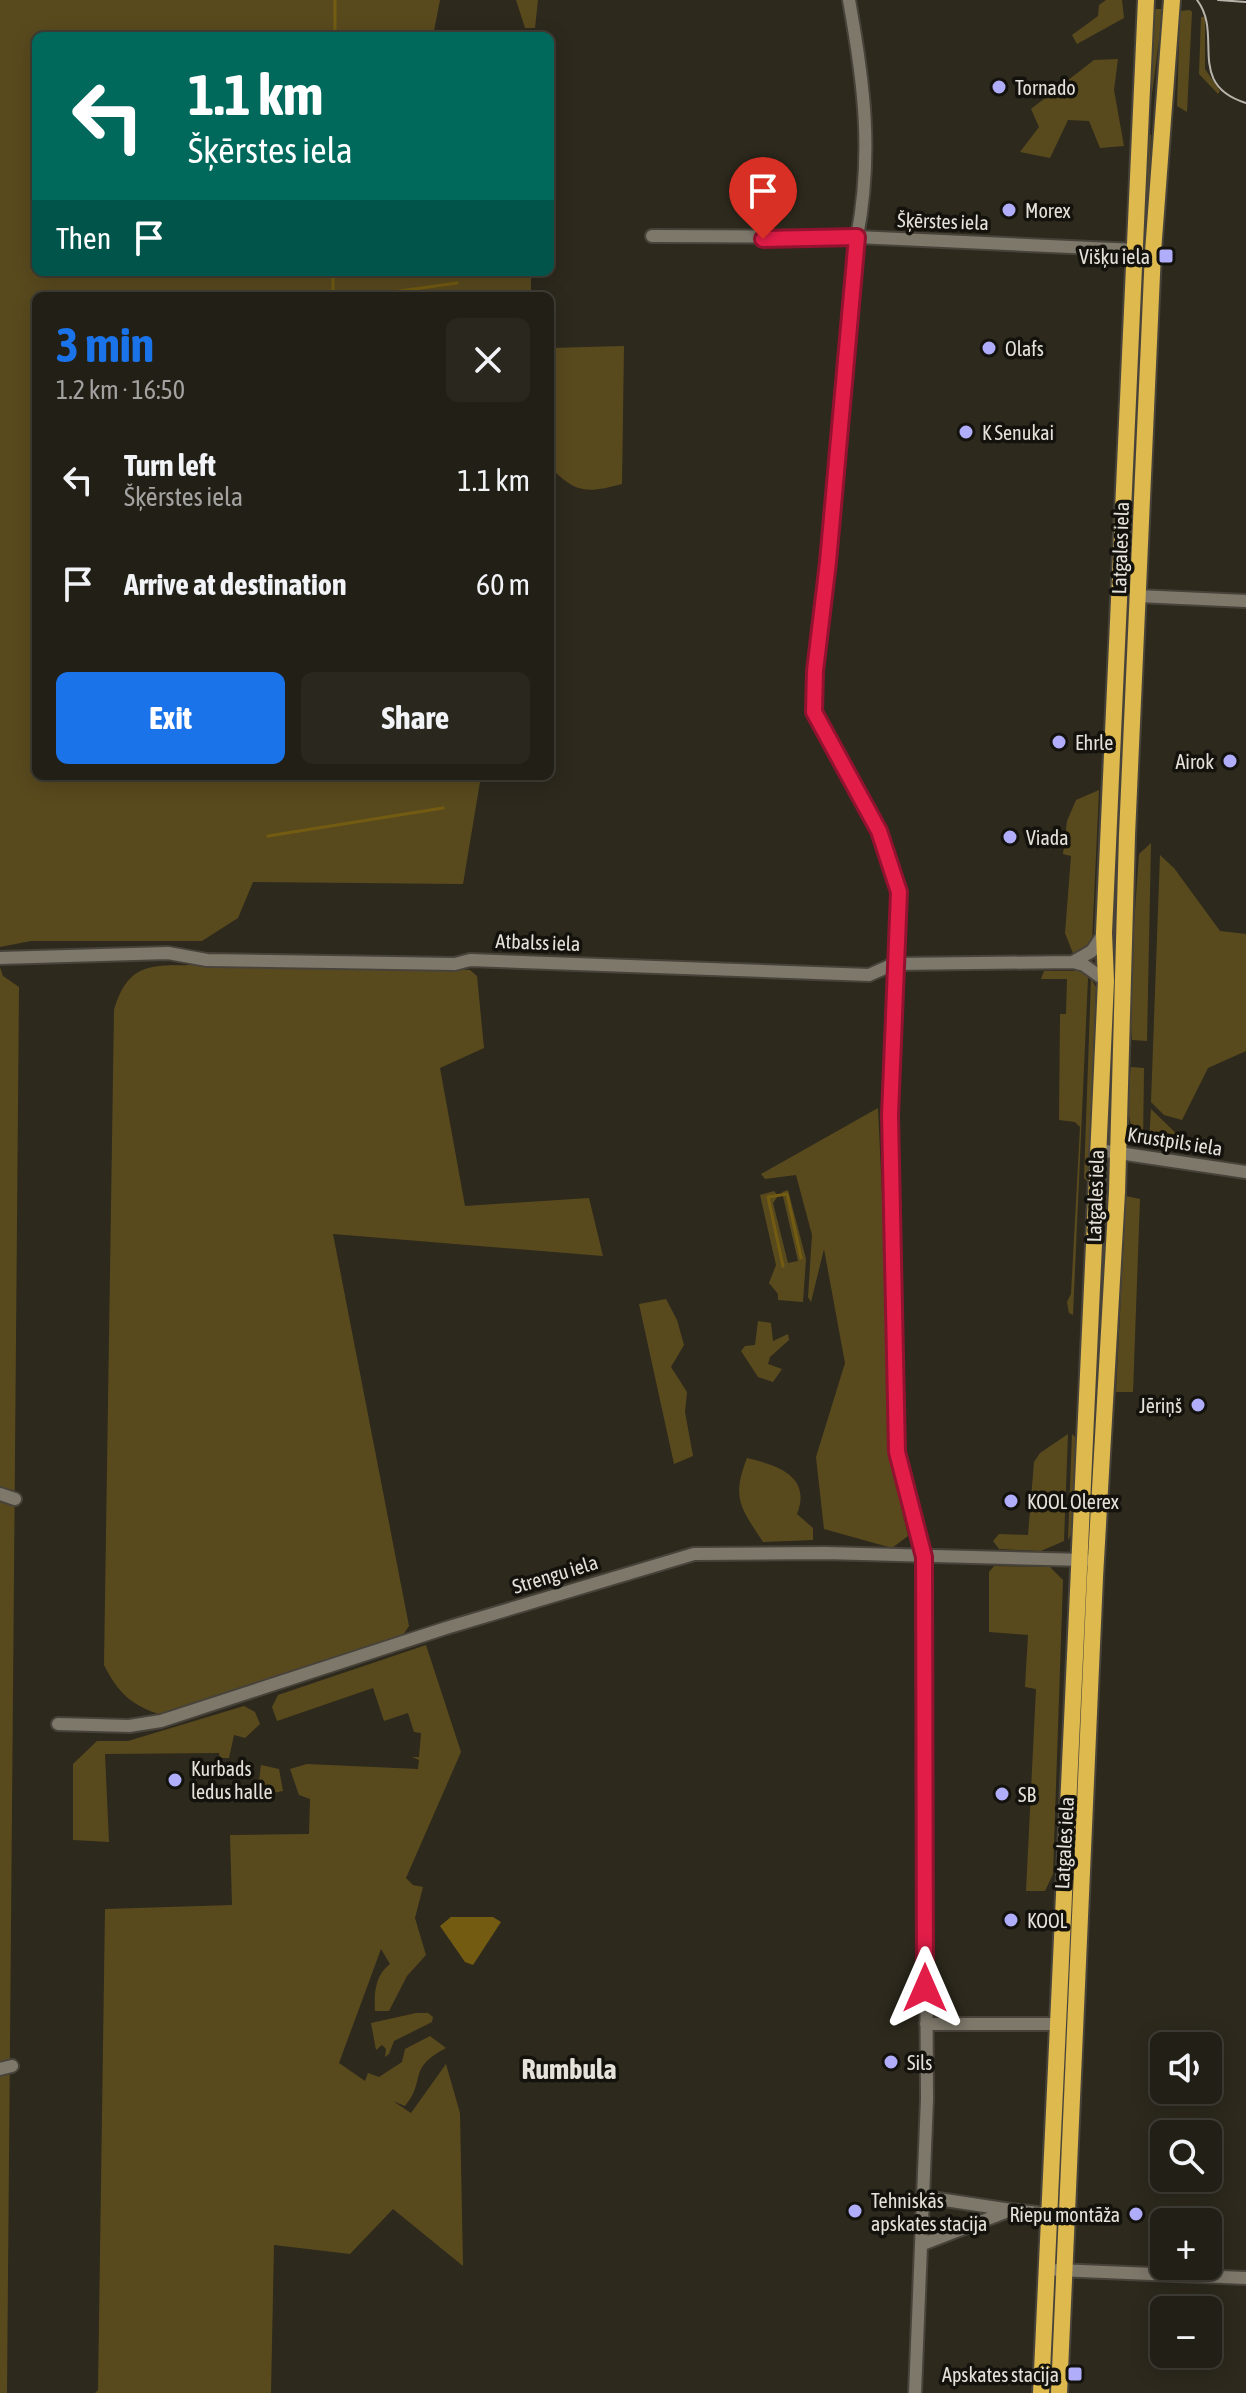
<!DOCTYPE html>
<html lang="en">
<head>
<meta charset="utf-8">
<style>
  body { margin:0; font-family:"Asap Condensed",sans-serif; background:#2a271f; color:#f1f3f6; height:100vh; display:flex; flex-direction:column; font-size:30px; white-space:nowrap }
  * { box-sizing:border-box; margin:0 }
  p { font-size:26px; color:#a2a2a1 }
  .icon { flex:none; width:44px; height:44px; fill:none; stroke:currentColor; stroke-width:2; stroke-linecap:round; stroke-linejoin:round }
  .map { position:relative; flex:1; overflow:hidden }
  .panel { position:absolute; left:32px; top:292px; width:522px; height:488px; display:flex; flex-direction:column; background:#221f16; border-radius:12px; box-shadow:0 4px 20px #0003,0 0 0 2px #3f3d35 }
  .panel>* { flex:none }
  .hud { position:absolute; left:32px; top:32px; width:522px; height:244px; border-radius:12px; box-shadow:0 4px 20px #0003,0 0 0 2px #3f3d35; background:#00695c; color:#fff; overflow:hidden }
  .buttons { position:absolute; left:1150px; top:2032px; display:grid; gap:16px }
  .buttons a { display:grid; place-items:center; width:72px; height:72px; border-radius:12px; background:#221f16; box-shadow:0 4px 20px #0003,0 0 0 2px #3f3d35; font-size:40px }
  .pin { position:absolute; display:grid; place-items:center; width:68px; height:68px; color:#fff; margin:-82px -34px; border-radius:50% 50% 50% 0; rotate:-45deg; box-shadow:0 0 8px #0007 }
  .pin .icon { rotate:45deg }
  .me { position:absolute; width:88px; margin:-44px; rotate:0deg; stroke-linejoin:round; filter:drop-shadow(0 0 6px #0008) }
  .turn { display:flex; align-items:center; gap:28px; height:168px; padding:0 24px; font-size:36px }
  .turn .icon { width:104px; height:104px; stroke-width:2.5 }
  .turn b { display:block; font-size:56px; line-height:68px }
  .then { display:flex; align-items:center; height:76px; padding:0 24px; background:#0003; gap:16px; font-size:30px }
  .round { display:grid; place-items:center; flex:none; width:84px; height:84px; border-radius:12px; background:#2a271f }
  .headline { display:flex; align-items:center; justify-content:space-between; height:136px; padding:0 24px }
  h1 { font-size:48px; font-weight:700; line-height:60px; color:#1a73e8 }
  .action { display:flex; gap:16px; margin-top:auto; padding:16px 24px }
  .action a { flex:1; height:92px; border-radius:12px; background:#1a73e8; color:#fff; font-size:32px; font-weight:700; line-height:92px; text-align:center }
  .action a+a { background:#2a271f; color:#f1f3f6 }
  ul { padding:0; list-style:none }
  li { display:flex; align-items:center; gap:24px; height:104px; padding:0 24px }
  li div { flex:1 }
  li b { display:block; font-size:30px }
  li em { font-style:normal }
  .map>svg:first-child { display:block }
  .green { fill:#594a1e }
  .water { fill:#735c12 }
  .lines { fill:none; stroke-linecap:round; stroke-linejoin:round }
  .stream { stroke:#735c12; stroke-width:3 }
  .minor-casing { stroke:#48433a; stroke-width:16 }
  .highway-casing { stroke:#48433a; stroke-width:20 }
  .minor { stroke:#7d786a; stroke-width:12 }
  .highway { stroke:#deb94d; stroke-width:16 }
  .tram { stroke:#b8b4ac; stroke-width:2 }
  .route-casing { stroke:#92132f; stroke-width:20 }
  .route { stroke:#e11d48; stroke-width:14 }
  .poi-dot { fill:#b0aefa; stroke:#14120d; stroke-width:3 }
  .labels { text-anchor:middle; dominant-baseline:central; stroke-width:7; stroke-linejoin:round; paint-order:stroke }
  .poi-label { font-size:20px; fill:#e5e2db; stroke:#14120d; text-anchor:start }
  .street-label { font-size:20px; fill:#e5e2db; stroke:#14120d }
  .district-label { font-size:28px; font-weight:bold; fill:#e5e2db; stroke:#14120d }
</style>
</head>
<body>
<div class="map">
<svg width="1246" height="2393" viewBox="0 0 1246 2393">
  <rect width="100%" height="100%" fill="#2d291d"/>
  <path class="green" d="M0,0H440L433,36H36V272H531V296H36V776H481L463,884L253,882L238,918L202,941H31L0,947Z
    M516,0H538L535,28H525Z
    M1106,0H1122L1124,18L1077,44L1072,35L1098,16L1099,5Z
    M1151,9H1163L1149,117L1147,116Z
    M1190,10L1192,12L1187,112L1177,106L1180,11Z
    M1201,17H1205V69L1220,91L1218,94L1199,74Z
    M1118,59L1114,90L1124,146L1100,148L1089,121L1068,120L1050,158L1020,152L1039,127L1031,109L1094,60Z
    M1149,134L1151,135L1117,947H1112L1115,865Z
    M624,346L622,484C591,492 578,495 554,471L550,476V348Z
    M1099,790L1092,942L1085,953L1074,956L1065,933L1071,856L1063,854L1067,821L1076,800Z
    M1151,843L1147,1041L1132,1040L1129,996L1139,854Z
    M1160,855L1174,868L1220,931L1246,934V1051L1208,1068L1182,1120L1164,1115L1151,1102Z
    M201,965L470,970L477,976L484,1048L440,1068L465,1206L589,1198L603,1256L333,1234L409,1626L403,1635L162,1715C132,1706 118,1693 104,1665L114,1010C129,959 155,966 201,965Z
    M0,967L3,976L19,987L7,2393H0Z
    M1044,971H1082L1088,978L1073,1315L1069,1313L1067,1302L1071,1294L1080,1127L1075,1122L1059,1120L1060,1014H1066L1067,979H1041Z
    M1091,979L1096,987L1088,1182L1084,1178Z
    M1131,1067L1144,1068L1143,1146C1123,1128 1128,1090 1131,1067Z
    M878,1108L889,1342V1453L908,1536L892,1548L824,1529L816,1457L845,1363L824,1249L811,1302L808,1297L812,1235L796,1175L765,1179L761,1174Z
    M1151,1109L1186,1143V1144L1149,1140Z
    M788,1190L806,1259L803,1302L778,1300V1294L769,1283L776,1265L760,1195L774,1191L778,1196L773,1203L788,1263L798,1261L782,1192Z
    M1102,1196H1107L1090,1538L1087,1537Z
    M1126,1196L1140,1199L1133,1392H1116Z
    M666,1299L677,1320L684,1345L671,1367L687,1392L685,1412L693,1456L674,1464L639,1304Z
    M758,1321L771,1323L773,1341L788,1334L789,1340L770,1357L768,1364L782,1369L773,1382L758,1377L741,1351L745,1346L755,1345Z
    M1068,1434L1064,1541L1041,1551L999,1549L993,1541L999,1534L1028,1535L1034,1462L1040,1453Z
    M1072,1434L1077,1439L1073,1531L1068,1540Z
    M747,1458C777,1465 812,1476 797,1514L813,1528V1540L763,1542C741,1508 731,1499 747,1458Z
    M994,1566L1050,1567L1063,1580L1053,1874L1045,1891H1026L1036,1689L1025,1687L1028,1635L989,1632V1572Z
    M1087,1580L1089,1581L1063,2134Z
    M426,1645L461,1752L406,1878L413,1885L423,1887L415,1918L426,1955L407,1976L389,2011H375C374,1993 375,1975 390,1964L381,1949L339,2063L365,2081L368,2073L379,2077L402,2062L405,2049L430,2036L446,2048C406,2069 427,2080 405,2106L393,2101L411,2113L446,2064L460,2113L463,2266L393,2209L350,2254L274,2245L271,2393H95L98,2390L105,1909L232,1905L230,1835L309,1834L310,1799L299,1795L290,1769L307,1764L418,1769L419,1760L412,1757H419L421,1733L414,1732L408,1713L384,1721L373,1688L277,1721L272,1707L278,1695Z
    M244,1706L255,1712L260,1724L245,1738L234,1735L229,1758H220L219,1753L105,1754L109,1842L73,1840V1764L97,1741H128Z
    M261,1765L279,1769L283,1791L268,1794L258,1789Z
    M416,2013H428L433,2017L432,2022L394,2041L389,2054L385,2057L386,2049L382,2045L376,2050L371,2023Z"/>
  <path class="water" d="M451,1917H493L501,1922L473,1965L465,1962L440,1926Z"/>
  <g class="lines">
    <path class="stream" d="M335,36V0
      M333,296V272
      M364,296L457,283
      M268,836L443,808
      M783,1266L768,1197L787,1194L801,1258"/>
    <g class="minor-casing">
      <path id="minor" d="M849,0C864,83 873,153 857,237L828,562L815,671L814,712L879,831L899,892L890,1115L897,1452L924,1557V1589L927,2099L915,2393
        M652,236L857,237L1136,250
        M1138,596L1246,601
        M0,958L168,953L207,960L455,964L470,960L869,975L894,964L1073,962L1084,965L1106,981
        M1073,962L1092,951L1104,933
        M1099,1150L1246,1172
        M0,1494L15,1499
        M58,1724L129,1726L161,1721L446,1628L694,1554L825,1553L1085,1560
        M926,2024H1057
        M0,2069L12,2066
        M1011,2210L1049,2214
        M923,2244L1011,2210L925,2197
        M1057,2270L1246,2278"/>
    </g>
    <g class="highway-casing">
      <path id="highway" d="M1041,2393L1100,1114L1106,981L1104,933L1146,0
        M1059,2393L1095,1577L1117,1192L1127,835L1153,252L1172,0"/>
    </g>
    <use href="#minor" class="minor"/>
    <use href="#highway" class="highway"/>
    <path class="tram" d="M1197,0C1224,35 1185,84 1246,103
      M1218,0L1246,2"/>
  </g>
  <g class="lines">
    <g class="route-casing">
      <path id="route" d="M763,239L857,237L828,562L815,671L814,712L879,831L899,892L890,1115L897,1452L924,1557L925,1988"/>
    </g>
    <use href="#route" class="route"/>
  </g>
  <g class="poi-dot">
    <circle cx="999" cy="87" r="8"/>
    <circle cx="1009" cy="210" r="8"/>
    <rect x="1158" y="248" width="16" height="16" rx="4"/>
    <circle cx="989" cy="348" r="8"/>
    <circle cx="966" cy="432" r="8"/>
    <circle cx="1059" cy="742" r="8"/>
    <circle cx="1230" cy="761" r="8"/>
    <circle cx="1010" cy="837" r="8"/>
    <circle cx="1198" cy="1405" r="8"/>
    <circle cx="1011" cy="1501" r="8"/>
    <circle cx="175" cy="1780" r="8"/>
    <circle cx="1002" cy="1794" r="8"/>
    <circle cx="1011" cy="1920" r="8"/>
    <circle cx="891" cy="2062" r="8"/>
    <circle cx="855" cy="2211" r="8"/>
    <circle cx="1136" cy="2214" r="8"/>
    <rect x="1067" y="2366" width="16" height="16" rx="4"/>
  </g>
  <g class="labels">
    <g class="poi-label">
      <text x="1015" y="87">Tornado</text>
      <text x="1025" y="210">Morex</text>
      <text x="1150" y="256" text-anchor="end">Višķu iela</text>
      <text x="1005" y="348">Olafs</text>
      <text x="982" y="432">K Senukai</text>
      <text x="1075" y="742">Ehrle</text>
      <text x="1214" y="761" text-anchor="end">Airok</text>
      <text x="1026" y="837">Viada</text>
      <text x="1182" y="1405" text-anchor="end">Jēriņš</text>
      <text x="1027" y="1501">KOOL Olerex</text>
      <text x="191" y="1768">Kurbads<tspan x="191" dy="23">ledus halle</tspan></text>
      <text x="1018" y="1794">SB</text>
      <text x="1027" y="1920">KOOL</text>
      <text x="907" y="2062">Sils</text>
      <text x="871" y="2200">Tehniskās<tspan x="871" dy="23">apskates stacija</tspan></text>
      <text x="1120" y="2214" text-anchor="end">Riepu montāža</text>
      <text x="1059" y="2374" text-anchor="end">Apskates stacija</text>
    </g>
    <g class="street-label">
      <text transform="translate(943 221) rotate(2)">Šķērstes iela</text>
      <text transform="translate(1120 548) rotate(-88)">Latgales iela</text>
      <text transform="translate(538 942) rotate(2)">Atbalss iela</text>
      <text transform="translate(1175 1141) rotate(9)">Krustpils iela</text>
      <text transform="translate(1095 1196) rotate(-88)">Latgales iela</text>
      <text transform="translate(555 1574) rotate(-17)">Strengu iela</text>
      <text transform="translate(1064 1843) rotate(-87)">Latgales iela</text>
    </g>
    <g class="district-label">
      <text x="569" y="2069">Rumbula</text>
    </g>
  </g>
</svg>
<div class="buttons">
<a><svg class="icon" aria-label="sound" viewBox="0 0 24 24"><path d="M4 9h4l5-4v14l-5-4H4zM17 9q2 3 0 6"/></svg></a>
<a><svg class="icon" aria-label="search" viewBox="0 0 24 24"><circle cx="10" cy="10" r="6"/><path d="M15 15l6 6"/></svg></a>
<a>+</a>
<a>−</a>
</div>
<div class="pin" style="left:763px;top:239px;background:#d93025"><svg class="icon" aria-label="arrive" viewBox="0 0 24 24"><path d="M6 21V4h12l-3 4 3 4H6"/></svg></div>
<svg class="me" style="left:925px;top:1988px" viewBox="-20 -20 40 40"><path d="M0-17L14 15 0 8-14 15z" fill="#e11d48" stroke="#fff" stroke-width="4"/></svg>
<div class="hud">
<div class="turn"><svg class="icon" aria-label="left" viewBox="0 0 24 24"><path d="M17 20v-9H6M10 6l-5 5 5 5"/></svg><div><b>1.1 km</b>Šķērstes iela</div></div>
<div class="then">Then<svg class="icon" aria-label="arrive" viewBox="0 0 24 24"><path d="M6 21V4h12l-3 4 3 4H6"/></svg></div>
</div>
<section class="panel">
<div class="headline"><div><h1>3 min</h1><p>1.2 km · 16:50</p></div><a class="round"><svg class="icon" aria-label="close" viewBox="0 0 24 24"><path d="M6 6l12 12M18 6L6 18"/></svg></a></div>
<ul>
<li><svg class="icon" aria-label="left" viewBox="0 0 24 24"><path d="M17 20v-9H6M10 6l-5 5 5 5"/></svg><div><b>Turn left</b><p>Šķērstes iela</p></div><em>1.1 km</em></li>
<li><svg class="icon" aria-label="arrive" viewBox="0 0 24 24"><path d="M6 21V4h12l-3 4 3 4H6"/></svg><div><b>Arrive at destination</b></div><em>60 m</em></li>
</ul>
<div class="action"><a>Exit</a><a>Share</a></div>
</section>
</div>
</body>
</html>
